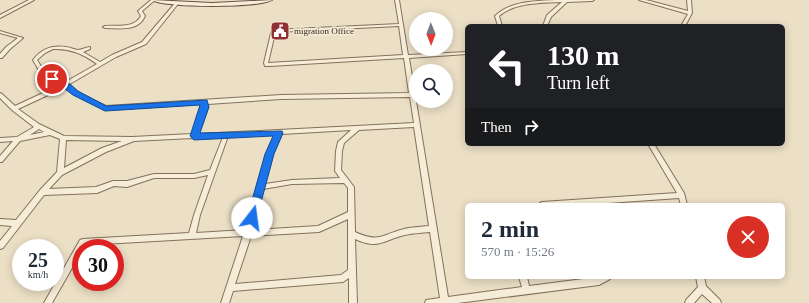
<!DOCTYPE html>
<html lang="en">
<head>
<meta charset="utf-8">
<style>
  body { margin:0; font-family:"Times New Roman",serif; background:#f2f2f3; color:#1f2937; height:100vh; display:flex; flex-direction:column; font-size:15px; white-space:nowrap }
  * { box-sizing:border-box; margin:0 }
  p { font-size:13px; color:#747a83 }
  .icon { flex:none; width:22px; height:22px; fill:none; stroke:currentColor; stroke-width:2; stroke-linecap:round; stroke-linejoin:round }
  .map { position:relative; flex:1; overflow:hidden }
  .drawer { position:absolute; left:465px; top:203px; width:320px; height:76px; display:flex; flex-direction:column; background:#fff; border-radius:6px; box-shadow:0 2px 10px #0003 }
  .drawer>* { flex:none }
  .hud { position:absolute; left:465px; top:24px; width:320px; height:122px; border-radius:6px; box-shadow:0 2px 10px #0003; background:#202124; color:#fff; overflow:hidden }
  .needle { width:26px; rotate:179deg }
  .controls { position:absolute; left:409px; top:12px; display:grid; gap:8px }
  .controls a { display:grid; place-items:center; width:44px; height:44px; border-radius:50%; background:#fff; box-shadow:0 2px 10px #0003; font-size:20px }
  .speed { position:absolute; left:12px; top:239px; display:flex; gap:8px; font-size:20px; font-weight:700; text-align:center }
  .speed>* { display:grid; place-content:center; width:52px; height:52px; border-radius:50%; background:#fff; box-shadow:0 2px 10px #0003; line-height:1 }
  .speed small { font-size:10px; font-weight:400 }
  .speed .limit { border:6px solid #d22; background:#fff; color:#111 }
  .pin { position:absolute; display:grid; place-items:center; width:34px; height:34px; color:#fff; margin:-17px; border:2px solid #fff; border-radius:50%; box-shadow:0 1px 4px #0007 }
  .me { position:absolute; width:44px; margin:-22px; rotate:15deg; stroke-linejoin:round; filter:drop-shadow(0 0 3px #0008) }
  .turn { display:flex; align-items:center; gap:14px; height:84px; padding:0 16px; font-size:18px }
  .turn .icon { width:52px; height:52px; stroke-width:2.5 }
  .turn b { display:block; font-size:28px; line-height:34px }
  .then { display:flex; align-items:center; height:38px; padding:0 16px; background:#0003; gap:8px; font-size:15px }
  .round { display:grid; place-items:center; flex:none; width:42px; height:42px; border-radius:21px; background:#f2f2f3 }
  .summary { display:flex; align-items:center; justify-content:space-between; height:68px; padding:0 16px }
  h1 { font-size:24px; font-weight:700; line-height:30px }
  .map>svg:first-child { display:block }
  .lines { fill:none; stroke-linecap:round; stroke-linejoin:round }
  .minor-casing { stroke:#84715c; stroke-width:2 }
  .secondary-casing { stroke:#665240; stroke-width:2 }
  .minor { fill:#f6edd8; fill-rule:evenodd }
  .secondary { fill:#f6edd8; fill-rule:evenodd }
  .route { fill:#1a73e8; stroke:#114b97 }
  .labels { text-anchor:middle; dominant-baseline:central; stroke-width:3.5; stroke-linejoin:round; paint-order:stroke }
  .far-poi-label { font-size:9px; fill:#362a1f; stroke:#f3e9d4; text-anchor:start }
</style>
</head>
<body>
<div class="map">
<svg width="809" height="303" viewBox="0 0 809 303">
  <rect width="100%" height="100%" fill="#ebdfc5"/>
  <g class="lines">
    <g class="minor-casing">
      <path id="minor" d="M29,0H34L0,18V15Z
        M151,0H155L142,11L145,16C138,32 120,28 105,28L103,27L105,26C117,25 134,29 141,16L138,11Z
        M395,0H399L408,55L467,52V54L409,58L448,297L522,287L519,277H527L529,286L599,277H611L610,279L599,285L458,303H425L426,300L440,298L430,232C422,233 413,233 405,235C383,240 379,250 355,239L357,303H349V278L343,282L233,291L229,303H221L243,236L85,245L83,248H81V252L52,303H44L80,240L83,239L189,233L194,215L208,175L194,178H154L127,187L114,186L97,193L44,195L3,248L0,249V241L12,226L0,225V219L16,220L40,190L57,172L60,139L50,135L20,141L2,162H0V156L13,141L0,142V138L17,137L34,127L12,110L0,98V93L2,94L15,106L58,86L41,74L33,60C41,49 52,45 66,47C70,47 74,50 78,50C82,50 86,47 90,47V49L83,52L100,62L112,55L142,42L176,2H177L179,3L178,4L146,44L116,57L68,85L77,92L106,106L281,95L409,93L404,58L270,66H265L264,63L271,33L273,30L399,24ZM399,26L403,55L268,63L275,33L276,32ZM53,49C69,48 84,54 97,64L62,84L45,72L37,60L45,53ZM63,88H66L73,94L105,110L202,104V107L192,134L132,137L64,136L39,124L18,109ZM410,97L414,123L198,134L208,107V104L281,99ZM414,127L429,226C421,227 412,227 404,229C381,235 379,243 355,232L354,187L341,170L342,151L344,143L359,130ZM39,129L44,132L30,135ZM351,130L338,142L336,151L335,171L340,178L292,180L265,184L273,154L282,134ZM276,134L267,154L245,230L196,233L200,215L228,136ZM223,137L210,170L194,174H154L127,181H113L96,187L49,189L62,175L106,152L134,141L192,138L194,139L196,138ZM66,140L122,141L102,148L64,168ZM344,183L348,188V212L318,226L252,230L263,189L292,184ZM348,219V270L341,275L235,284L251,236L319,232Z
        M556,0H594L592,1L567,2L551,17L547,26H543L547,15L562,2C542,3 515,2 499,16L502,26H498L495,16C510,1 536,1 556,0Z
        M639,0H646L688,11L687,0H691L692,13L685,26H681L688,14Z
        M0,31L23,38L10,49L2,58H0V54L6,47L18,38L0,33Z
        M648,144H654L684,193L687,205H681L679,198L580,205H539L540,203L542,202L677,193Z
        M696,277H704L706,286L720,300L721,303H712L702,294L694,303H685L686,300L698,287Z"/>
    </g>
    <g class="secondary-casing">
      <path id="secondary" d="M152,0L212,3L272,0C259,8 165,8 152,0Z"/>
    </g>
    <use href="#minor" class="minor"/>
    <use href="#secondary" class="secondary"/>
  </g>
  <path class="route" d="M52,77L63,84H70L78,91L106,106L207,100L209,107L200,133L282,131L283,133L274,154L256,221L252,222L249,221L247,218L265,154L273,136L194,140L190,136L200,105L105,111L73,95L65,89L59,88L48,79Z"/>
  <defs>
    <g id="civic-square" transform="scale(1)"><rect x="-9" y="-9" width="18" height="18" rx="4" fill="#8f3133" stroke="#f3e9d4"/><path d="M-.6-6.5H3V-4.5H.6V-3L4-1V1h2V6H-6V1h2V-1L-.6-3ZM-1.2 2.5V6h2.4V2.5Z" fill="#fff"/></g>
  </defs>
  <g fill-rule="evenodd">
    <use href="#civic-square" x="280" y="31"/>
  </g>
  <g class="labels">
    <g class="far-poi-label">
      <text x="294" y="31">migration Office</text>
    </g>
  </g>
</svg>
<div class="controls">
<a><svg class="needle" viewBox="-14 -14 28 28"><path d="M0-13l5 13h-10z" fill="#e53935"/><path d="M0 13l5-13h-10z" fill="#747a83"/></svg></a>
<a><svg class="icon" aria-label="search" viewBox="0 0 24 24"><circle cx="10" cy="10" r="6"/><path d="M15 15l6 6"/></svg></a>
</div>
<div class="speed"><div>25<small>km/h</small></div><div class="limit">30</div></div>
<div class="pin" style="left:52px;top:79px;background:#d93025"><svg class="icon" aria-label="arrive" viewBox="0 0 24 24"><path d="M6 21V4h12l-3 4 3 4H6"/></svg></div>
<svg class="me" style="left:252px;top:218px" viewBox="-20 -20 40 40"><circle r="19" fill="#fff"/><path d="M0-13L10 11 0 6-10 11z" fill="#1a73e8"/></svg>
<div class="hud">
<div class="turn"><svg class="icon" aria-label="left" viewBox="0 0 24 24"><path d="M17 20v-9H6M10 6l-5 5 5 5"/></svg><div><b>130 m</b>Turn left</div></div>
<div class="then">Then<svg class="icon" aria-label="right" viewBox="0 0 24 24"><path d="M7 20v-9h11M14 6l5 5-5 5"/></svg></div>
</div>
<section class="drawer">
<div class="summary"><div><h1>2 min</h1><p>570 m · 15:26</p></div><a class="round" style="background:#d93025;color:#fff"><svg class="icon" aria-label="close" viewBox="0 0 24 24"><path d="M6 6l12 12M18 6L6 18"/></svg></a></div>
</section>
</div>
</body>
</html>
